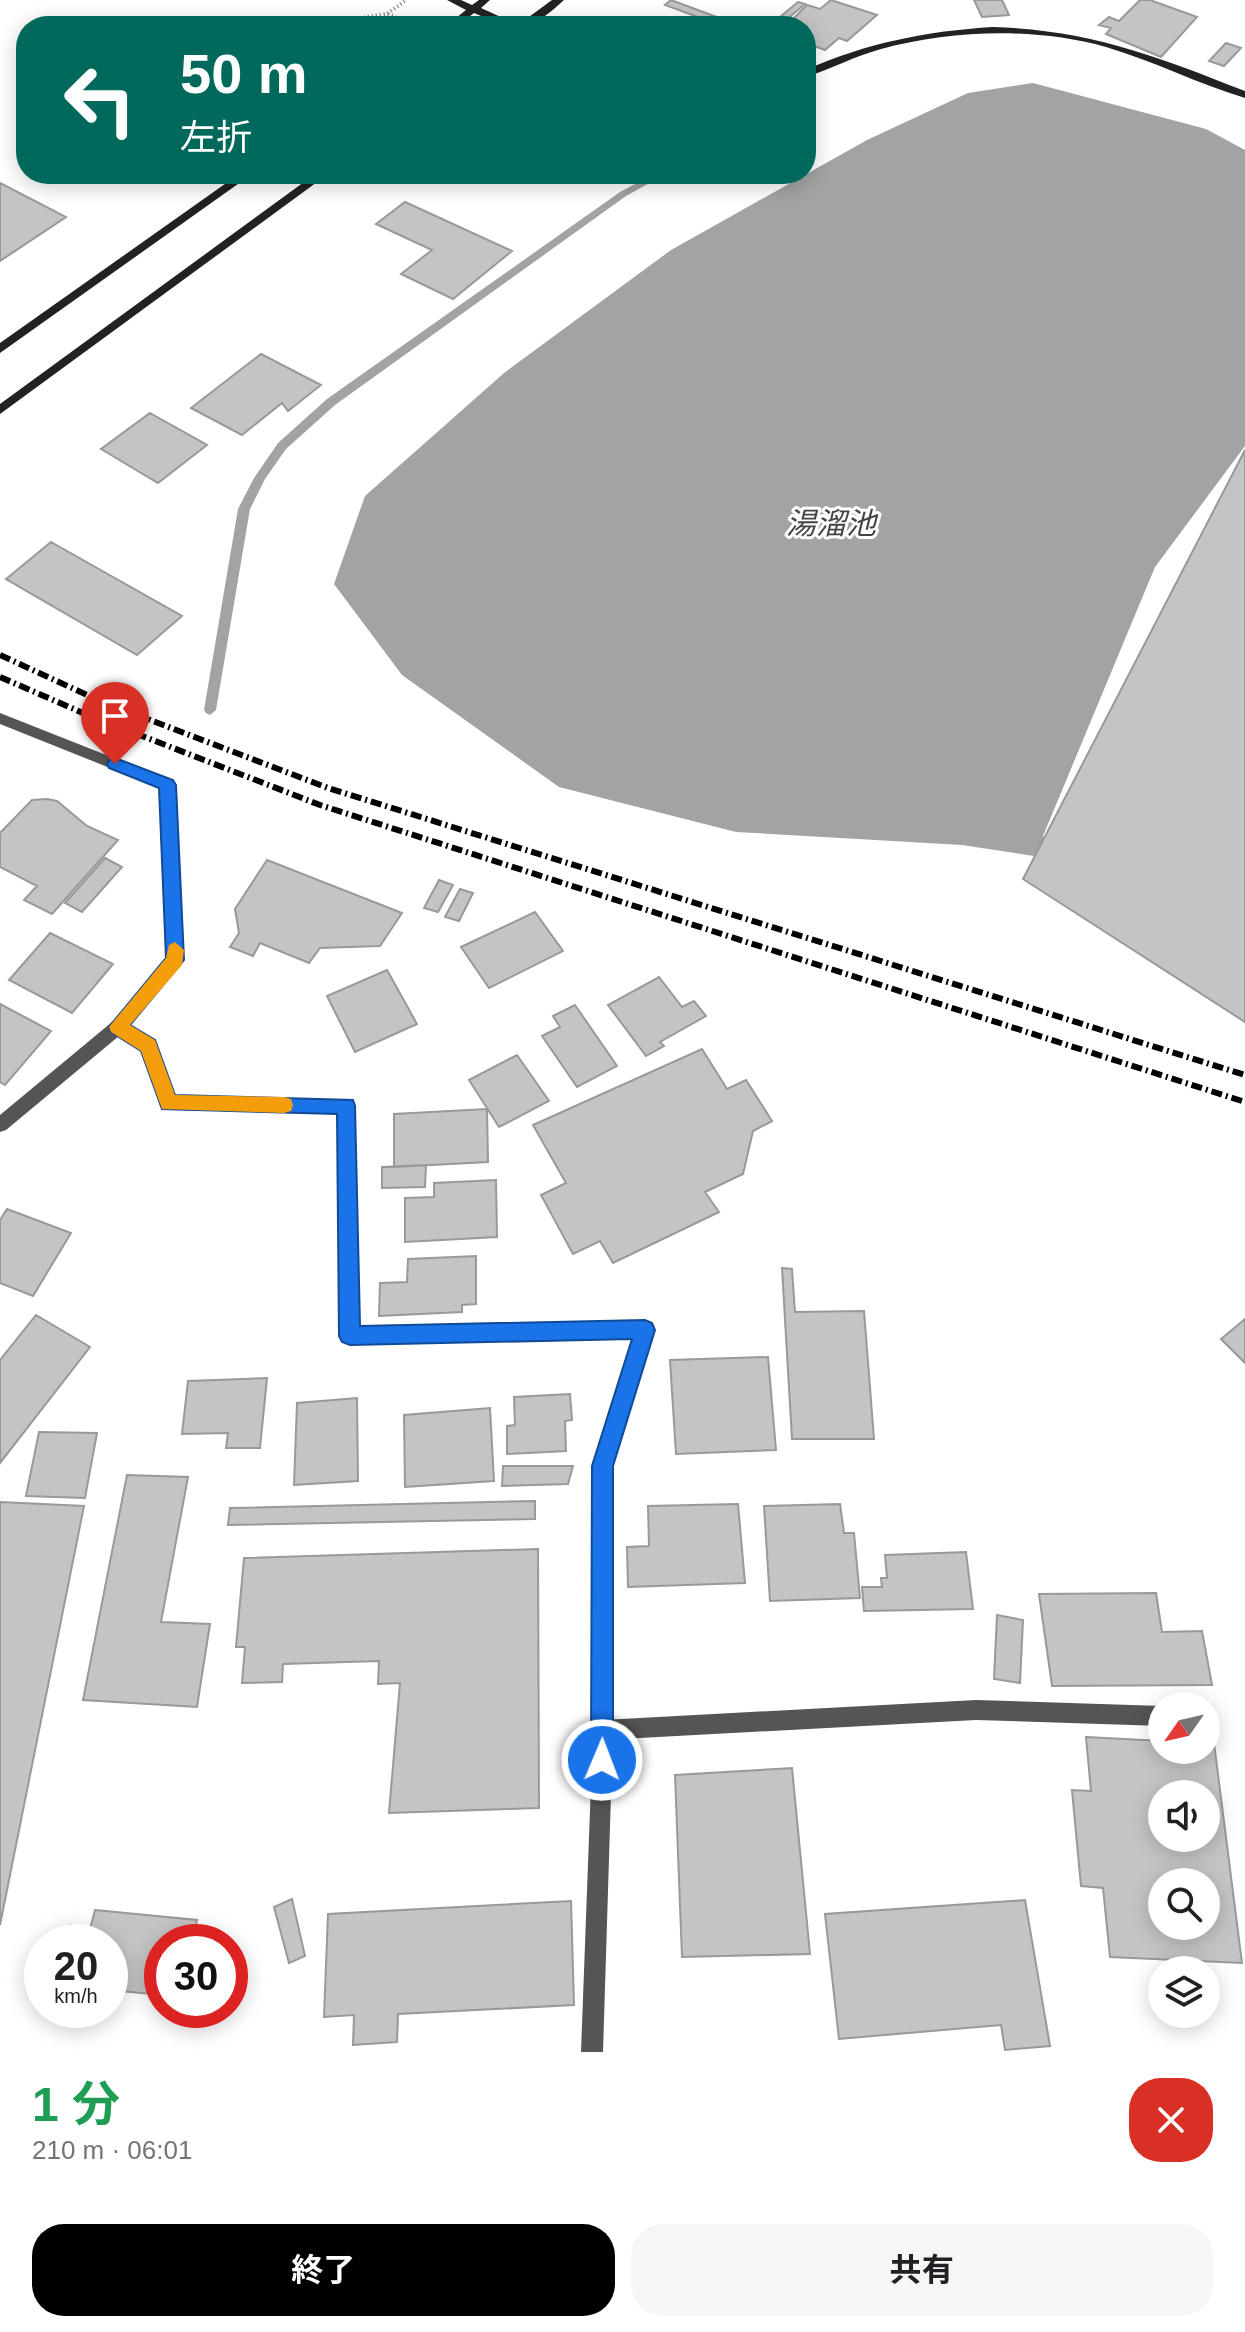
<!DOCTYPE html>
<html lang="ja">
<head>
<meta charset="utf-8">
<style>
  body { margin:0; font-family:Helvetica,"Noto Sans JP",sans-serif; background:#f6f6f6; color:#202124; height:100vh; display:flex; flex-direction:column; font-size:30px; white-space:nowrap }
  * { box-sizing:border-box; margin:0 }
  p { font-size:26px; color:#757577 }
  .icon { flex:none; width:44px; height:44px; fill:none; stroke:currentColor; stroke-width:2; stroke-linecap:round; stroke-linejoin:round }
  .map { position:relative; height:2052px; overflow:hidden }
  .drawer { display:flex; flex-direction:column; background:#fff; flex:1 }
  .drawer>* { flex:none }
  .top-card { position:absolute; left:16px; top:16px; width:800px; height:168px; border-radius:32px; box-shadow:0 4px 20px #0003; background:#00695c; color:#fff; overflow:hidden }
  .needle { width:52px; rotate:236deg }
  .tools { position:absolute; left:1148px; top:1692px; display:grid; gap:16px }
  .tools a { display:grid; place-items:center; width:72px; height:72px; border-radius:50%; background:#fff; box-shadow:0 4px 20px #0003; font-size:40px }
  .speed { position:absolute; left:24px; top:1924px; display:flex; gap:16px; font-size:40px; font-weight:700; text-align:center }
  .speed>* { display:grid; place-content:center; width:104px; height:104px; border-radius:50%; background:#fff; box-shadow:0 4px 20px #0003; line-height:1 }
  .speed small { font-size:20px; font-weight:400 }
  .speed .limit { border:12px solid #d22; background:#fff; color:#111 }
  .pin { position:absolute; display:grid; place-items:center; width:68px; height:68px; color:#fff; margin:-82px -34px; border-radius:50% 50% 50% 0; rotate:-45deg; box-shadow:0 0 8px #0007 }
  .pin .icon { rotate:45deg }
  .me { position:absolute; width:88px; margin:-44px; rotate:1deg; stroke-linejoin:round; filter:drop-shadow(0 0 6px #0008) }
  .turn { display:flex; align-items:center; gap:28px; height:168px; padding:0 32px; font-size:36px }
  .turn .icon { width:104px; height:104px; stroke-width:2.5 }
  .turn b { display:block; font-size:56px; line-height:68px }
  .round { display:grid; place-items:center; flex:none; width:84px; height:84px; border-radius:32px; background:#f6f6f6 }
  .headline { display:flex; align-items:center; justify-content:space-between; height:136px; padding:0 32px }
  h1 { font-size:48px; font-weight:700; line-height:60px; color:#1e9e55 }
  .cta { display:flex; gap:16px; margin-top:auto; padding:16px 32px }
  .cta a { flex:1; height:92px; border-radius:32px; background:#000; color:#fff; font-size:32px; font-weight:700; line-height:92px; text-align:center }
  .cta a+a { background:#f6f6f6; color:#202124 }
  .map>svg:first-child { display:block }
  .water { fill:#a3a3a3 }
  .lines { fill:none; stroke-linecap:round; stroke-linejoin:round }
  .stream { fill:#a3a3a3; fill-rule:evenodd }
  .building { fill:#c4c4c4; stroke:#999; stroke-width:2; fill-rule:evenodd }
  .path { stroke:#777; stroke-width:4; stroke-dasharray:1 3; stroke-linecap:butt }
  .lane { fill:#555; fill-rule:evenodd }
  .street { fill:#555; fill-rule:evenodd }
  .secondary { fill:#222; fill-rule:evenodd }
  .rail { stroke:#000; stroke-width:6; stroke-dasharray:11 4 2 4; stroke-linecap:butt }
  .route { fill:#1a73e8; stroke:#114b97; stroke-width:2 }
  .slow { fill:#f59e0b }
  .labels { text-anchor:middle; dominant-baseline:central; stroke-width:6; stroke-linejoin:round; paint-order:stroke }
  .water-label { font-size:30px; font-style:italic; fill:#444; stroke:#fff }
</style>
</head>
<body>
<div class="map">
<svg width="1245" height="2052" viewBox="0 0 1245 2052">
  <rect width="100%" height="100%" fill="#fff"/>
  <path class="water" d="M1033,83L1206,129L1245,150V446L1155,567L1043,836L1067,861L962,845L736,832L559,787L402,675L334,584L365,496L504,373L671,250L867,140L968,93Z"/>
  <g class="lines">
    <path class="stream" d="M654,174H666L626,196L335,405L286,449L265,479L250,509L216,710L210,715L206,713L204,710L238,509L254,478L278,443L327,399L620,192Z"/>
  </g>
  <path class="building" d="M671,0L741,26H722L665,5Z
    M831,0L877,15L847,41L839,38L825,50L806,43V26H786L807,5L820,9Z
    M974,0H1002L1009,15L982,17Z
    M1140,0H1150L1197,17L1161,57L1106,34L1111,28L1099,25L1109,17L1119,21Z
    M798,2L805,4L779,26H769Z
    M1226,43L1241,48L1224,66L1209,61Z
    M0,183L66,217L0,261Z
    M405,202L512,251L453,299L401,274L432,250L376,224Z
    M261,354L321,385L288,411L282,403L242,435L191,408Z
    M150,413L207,445L158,483L101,449Z
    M1245,450V1022L1023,879Z
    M51,542L182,616L137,655L6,579Z
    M47,799L57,801L87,826L118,840L52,914L24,900L37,886L0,867V833L32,800Z
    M105,858L122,867L82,912L65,903Z
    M267,860L402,913L380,946L320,948L309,963L260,943L253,956L230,947L239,933L235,909Z
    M439,880L453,885L438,912L424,908Z
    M460,889L473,893L459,921L445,917Z
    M535,912L563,951L489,988L461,947Z
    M50,933L113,964L72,1013L9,980Z
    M387,970L417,1024L355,1052L327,996Z
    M659,977L682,1007L694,1001L706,1016L660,1042L664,1046L646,1056L608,1005Z
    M0,1004L51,1031L5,1085L0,1082Z
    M575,1005L617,1066L577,1087L542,1036L560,1027L553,1016Z
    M702,1049L727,1089L746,1080L772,1121L753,1131L743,1174L705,1192L719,1212L613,1263L600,1241L573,1254L541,1195L566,1183L533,1125Z
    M517,1055L549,1101L499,1127L469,1080Z
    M487,1109L488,1162L394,1167V1114Z
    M426,1165L425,1187L382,1188V1167Z
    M496,1180L497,1237L405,1242V1198L434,1197V1183Z
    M7,1209L71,1233L33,1296L0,1283V1220Z
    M476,1256V1304L462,1305V1312L379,1316L380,1283L407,1282L408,1259Z
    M782,1268L792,1269L795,1312L864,1311L874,1439H792Z
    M36,1315L90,1347L0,1463V1360Z
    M1245,1319V1363L1221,1339Z
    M768,1357L776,1450L676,1454L670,1360Z
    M267,1378L260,1448H226L228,1433L182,1434L188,1381Z
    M570,1394L572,1420L565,1421L566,1451L507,1454V1426L515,1425L514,1397Z
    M357,1398L358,1481L294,1485L297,1403Z
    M490,1408L494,1481L405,1487L404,1415Z
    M39,1432L97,1433L85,1498L26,1496Z
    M503,1466H573L568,1484L502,1486Z
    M127,1475L188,1477L161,1622L210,1624L197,1707L83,1700Z
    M535,1501V1519L228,1525L230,1508Z
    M0,1502L84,1506L0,1925Z
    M738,1504L745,1583L628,1587L627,1547L649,1546L648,1506Z
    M840,1504L844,1533H854L860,1598L770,1601L764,1506Z
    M538,1549L539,1808L389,1813L400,1683L378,1684L379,1661L283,1664L282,1682L242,1683L245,1647H236L244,1558Z
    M966,1552L973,1609L864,1611L862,1587H882L881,1578H887L885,1555Z
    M1156,1593L1162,1632L1202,1631L1212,1685L1052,1686L1039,1594Z
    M997,1615L1023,1620L1020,1683L994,1679Z
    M1086,1737L1162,1741V1750H1206V1743H1214L1242,1963L1110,1957L1103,1888L1081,1886L1072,1790L1091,1791ZM1162,1794H1206V1838H1162ZM1162,1882H1206V1926H1162Z
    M792,1768L810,1954L682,1957L675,1775Z
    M292,1899L305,1956L289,1963L274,1907Z
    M1025,1900L1050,2046L1005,2050L1001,2025L839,2039L825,1914Z
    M571,1901L574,2005L398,2014L397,2042L353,2045L354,2015L324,2017L328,1914Z
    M95,1910L197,1920L193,1942H162V1995L110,1990V1942H53L54,1938L68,1940L70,1925L90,1929Z"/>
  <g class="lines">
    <path class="path" d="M388,14L415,26
      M360,18L387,14L406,0"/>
    <path class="lane" d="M976,1700L1162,1706V1726L976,1720L603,1740L596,1737L593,1730L596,1723L603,1720Z"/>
    <path class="street" d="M0,713L172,781L183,960L129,1025L155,1041L175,1096L352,1101L354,1106L359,1327L645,1322L651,1324L654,1330L612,1466L613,1730L603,2052H581L593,1730L594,1466L633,1339L350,1344L344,1342L341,1336L338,1113L169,1110L163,1108L161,1103L142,1050L119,1036L6,1130L0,1132V1115L112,1022L167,958L160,788L0,724Z"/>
    <path class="secondary" d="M447,0H461L472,5L479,0H490L481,8L518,25L552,0H564C529,33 516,31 474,13L457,26H446L466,10Z
      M993,27C1090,30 1156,56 1245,91V98C1198,84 1154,61 1106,47C1034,27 953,30 881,49C855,56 831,69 806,77V70C866,43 927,31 993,27Z
      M239,174H252L0,353V343Z
      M315,174H328L0,414V404Z"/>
    <path class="rail" d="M0,655L98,700L328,788L1245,1075
      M0,677L83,713L320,805L1245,1102"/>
  </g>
  <path class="route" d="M115,758L173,780L176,785L184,960L130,1025L155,1040L175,1095L353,1100L355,1106L360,1326L645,1320L652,1323L655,1330L613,1466V1760L610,1768L602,1771L594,1768L591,1760L592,1466L632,1339L350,1345L342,1342L339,1336L337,1114L162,1109L141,1051L111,1032L109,1027L166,958L159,788L109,768L107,764L109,760Z"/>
  <path class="slow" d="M175,942L184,950L182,965L130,1025L155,1040L175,1095L284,1097L291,1099L293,1105L291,1111L284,1113L162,1109L141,1051L111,1032L109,1027L166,958L169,945Z"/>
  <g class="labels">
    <g class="water-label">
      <text x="831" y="523">湯溜池</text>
    </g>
  </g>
</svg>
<div class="tools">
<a><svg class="needle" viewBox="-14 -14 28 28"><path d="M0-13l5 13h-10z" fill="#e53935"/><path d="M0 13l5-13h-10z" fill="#757577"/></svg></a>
<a><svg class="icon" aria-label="sound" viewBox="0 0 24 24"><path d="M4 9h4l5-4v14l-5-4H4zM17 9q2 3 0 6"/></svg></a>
<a><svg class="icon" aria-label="search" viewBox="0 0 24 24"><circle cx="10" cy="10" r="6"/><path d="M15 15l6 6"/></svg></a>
<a><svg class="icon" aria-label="layers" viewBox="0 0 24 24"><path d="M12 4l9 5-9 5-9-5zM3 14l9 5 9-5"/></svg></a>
</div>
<div class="speed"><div>20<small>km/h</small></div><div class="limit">30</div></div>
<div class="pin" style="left:115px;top:764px;background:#d93025"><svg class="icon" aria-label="arrive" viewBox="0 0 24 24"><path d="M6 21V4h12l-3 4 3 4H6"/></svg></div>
<svg class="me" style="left:602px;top:1760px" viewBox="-20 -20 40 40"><circle r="17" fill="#1a73e8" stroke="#fff" stroke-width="3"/><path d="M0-11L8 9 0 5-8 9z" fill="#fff"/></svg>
<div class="top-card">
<div class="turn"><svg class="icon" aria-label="left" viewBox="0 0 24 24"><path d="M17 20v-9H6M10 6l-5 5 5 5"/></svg><div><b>50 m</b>左折</div></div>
</div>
</div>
<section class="drawer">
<div class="headline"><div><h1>1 分</h1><p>210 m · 06:01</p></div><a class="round" style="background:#d93025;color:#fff"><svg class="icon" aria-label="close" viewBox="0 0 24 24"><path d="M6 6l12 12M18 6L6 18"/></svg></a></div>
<div class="cta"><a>終了</a><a>共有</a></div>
</section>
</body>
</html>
